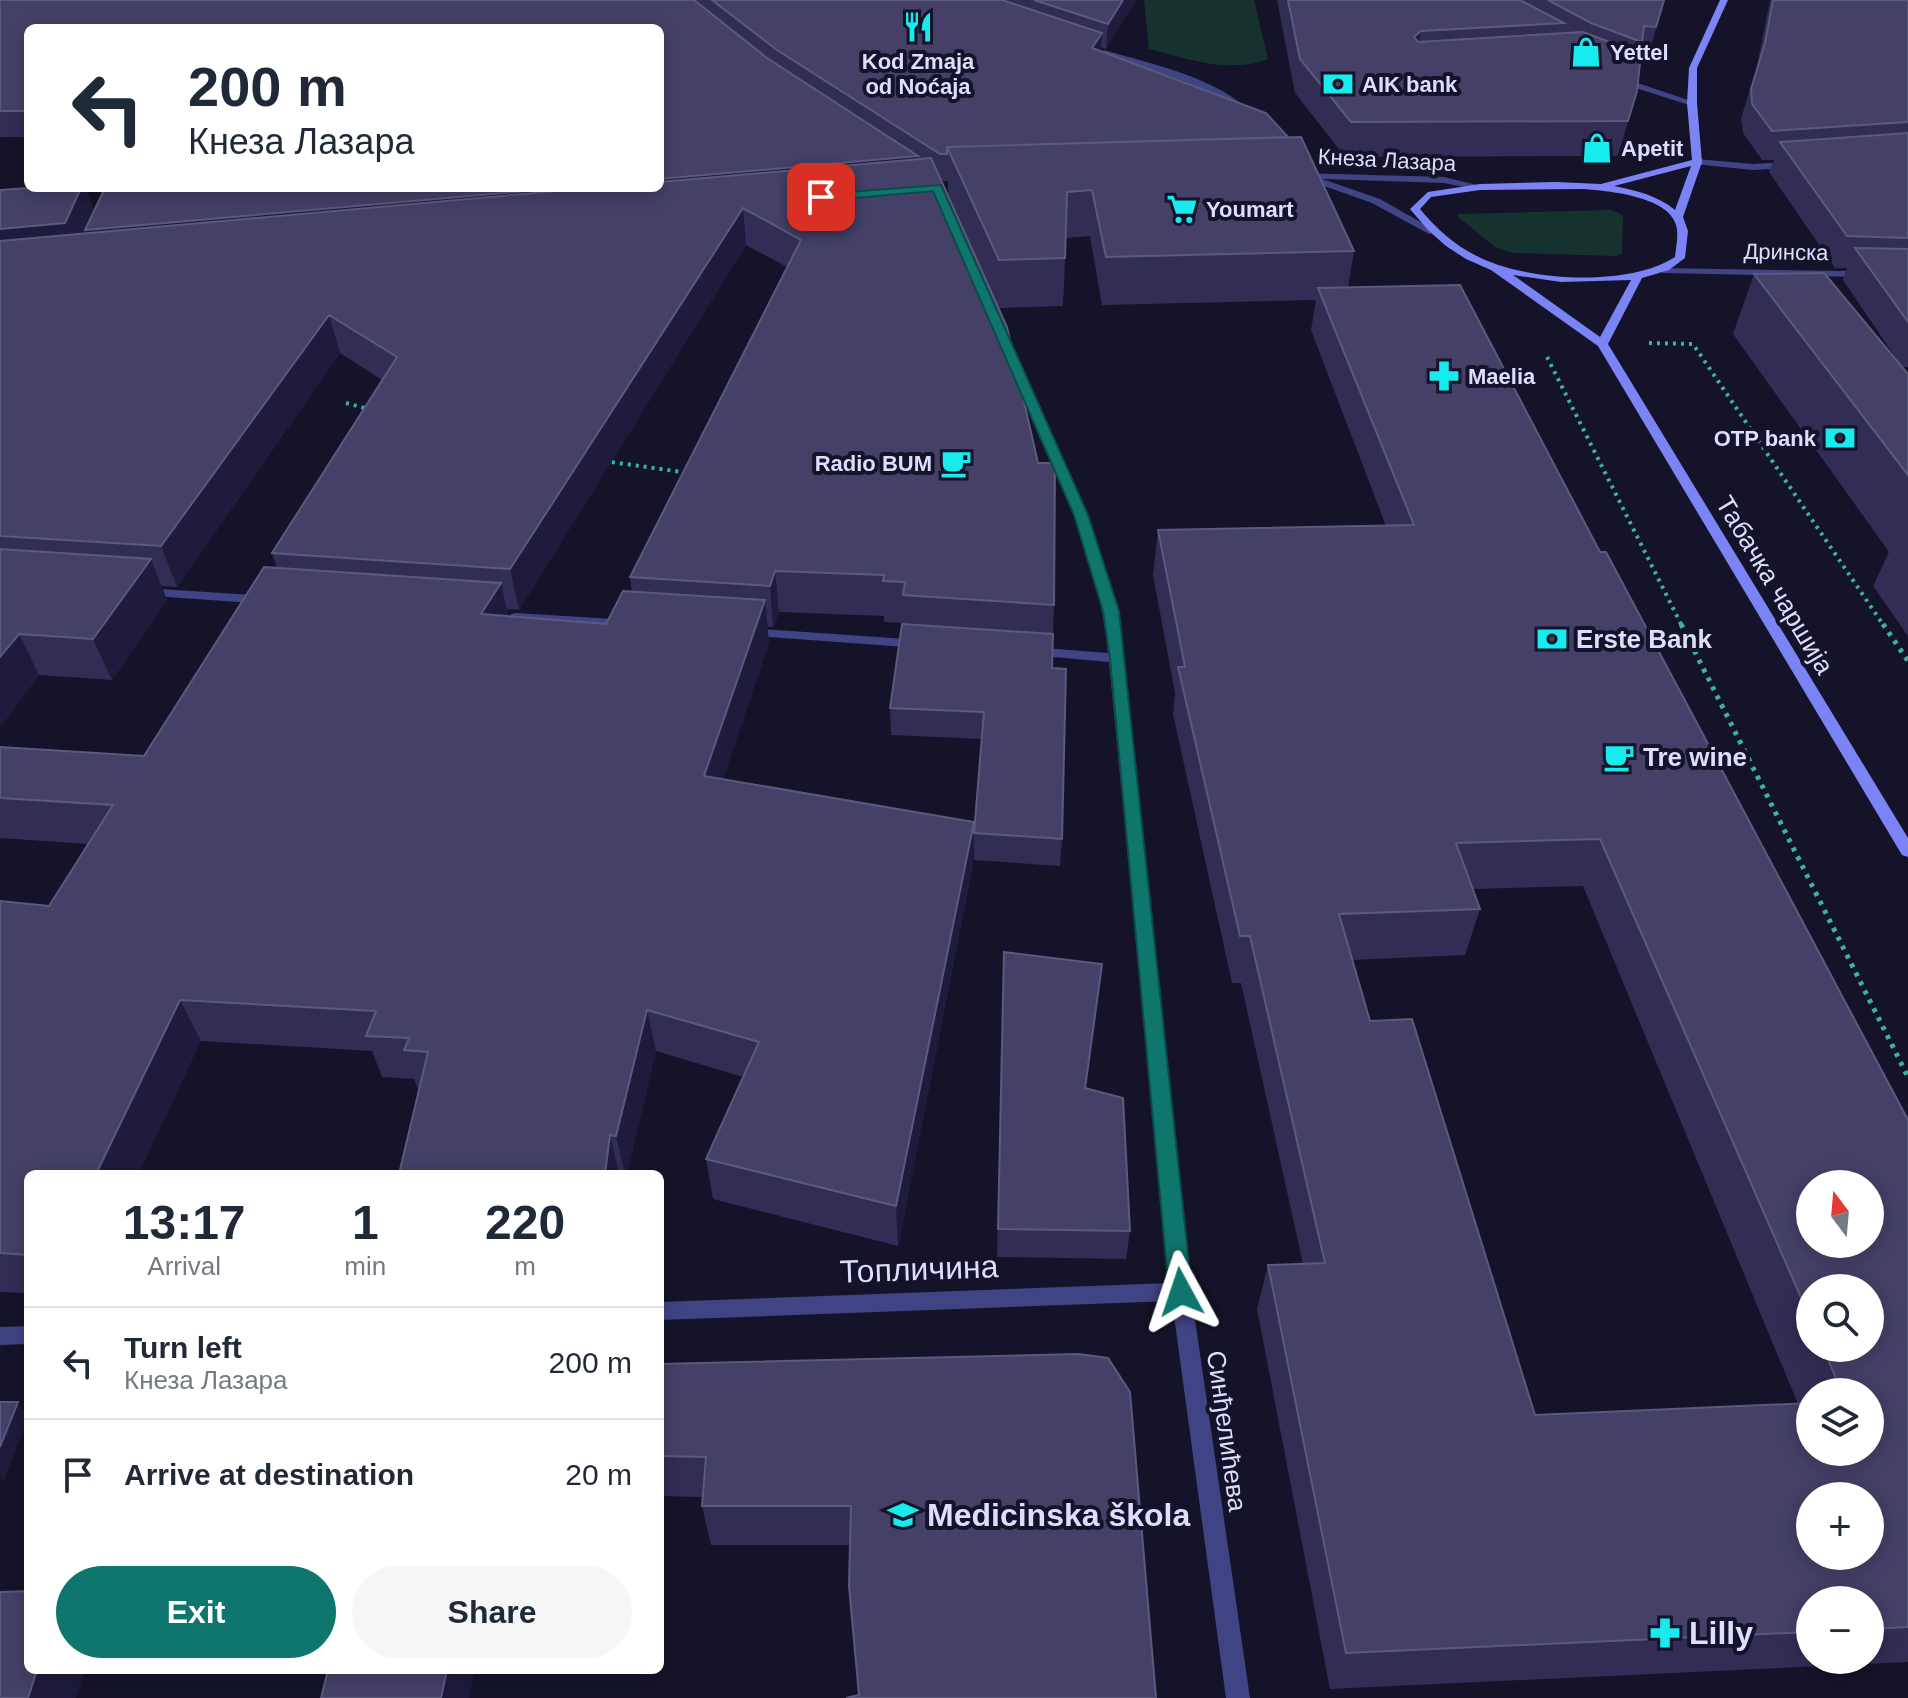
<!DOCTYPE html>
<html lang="en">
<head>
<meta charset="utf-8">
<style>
  body { margin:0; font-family:Arial,sans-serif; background:#f6f6f7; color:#1f2937; height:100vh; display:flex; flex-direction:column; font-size:30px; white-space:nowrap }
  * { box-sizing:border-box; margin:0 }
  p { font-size:26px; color:#747a83 }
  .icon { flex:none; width:44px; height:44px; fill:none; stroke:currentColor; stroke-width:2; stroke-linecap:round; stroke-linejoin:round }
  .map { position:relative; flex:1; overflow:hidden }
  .panel { position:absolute; left:24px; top:1170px; width:640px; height:504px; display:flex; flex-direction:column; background:#fff; border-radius:12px; box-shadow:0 4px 20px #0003 }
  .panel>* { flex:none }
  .guide { position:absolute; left:24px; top:24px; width:640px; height:168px; border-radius:12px; box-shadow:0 4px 20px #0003; background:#fff; color:#1f2937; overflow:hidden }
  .needle { width:52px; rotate:344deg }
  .tools { position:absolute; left:1796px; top:1170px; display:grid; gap:16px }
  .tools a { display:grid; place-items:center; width:88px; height:88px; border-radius:50%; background:#fff; box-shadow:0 4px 20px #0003; font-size:40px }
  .pin { position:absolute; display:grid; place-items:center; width:68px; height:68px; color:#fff; margin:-34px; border-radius:16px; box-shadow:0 4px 12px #0006 }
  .me { position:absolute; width:88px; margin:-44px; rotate:355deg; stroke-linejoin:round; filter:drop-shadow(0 0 6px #0008) }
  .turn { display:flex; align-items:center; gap:28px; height:168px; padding:0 32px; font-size:36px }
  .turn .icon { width:104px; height:104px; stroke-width:2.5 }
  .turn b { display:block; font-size:56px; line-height:68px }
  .eta { display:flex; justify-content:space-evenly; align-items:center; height:136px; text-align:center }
  .eta b { font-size:48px; font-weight:800; line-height:56px }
  .button { display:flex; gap:16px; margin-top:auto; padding:16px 32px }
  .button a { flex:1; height:92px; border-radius:48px; background:#0f766e; color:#fff; font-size:32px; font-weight:800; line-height:92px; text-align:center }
  .button a+a { background:#f6f6f7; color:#1f2937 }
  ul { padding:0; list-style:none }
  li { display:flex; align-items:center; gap:24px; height:112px; padding:0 32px; border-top:2px solid #e0e1e3 }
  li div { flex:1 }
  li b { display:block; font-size:30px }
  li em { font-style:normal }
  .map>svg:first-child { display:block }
  .green { fill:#16322f }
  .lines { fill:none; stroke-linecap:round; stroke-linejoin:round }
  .path-far1 { stroke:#3ab4a2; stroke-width:4; stroke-dasharray:3 5; stroke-linecap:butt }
  .path { stroke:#3ab4a2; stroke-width:5; stroke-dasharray:4 6; stroke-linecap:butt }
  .service { fill:#414484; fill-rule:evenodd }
  .pedestrian { fill:#414484; fill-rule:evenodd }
  .minor { fill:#414484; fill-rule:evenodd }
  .tertiary { fill:#414484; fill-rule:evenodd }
  .secondary { fill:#7b83f5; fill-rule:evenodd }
  .wall { fill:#322d55; fill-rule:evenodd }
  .shaded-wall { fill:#1e1b3c }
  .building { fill:#444067; stroke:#5c597e; stroke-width:2; fill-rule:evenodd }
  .route { fill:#0f766e; stroke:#0a4d48; stroke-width:2 }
  .labels { text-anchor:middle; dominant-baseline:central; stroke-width:8; stroke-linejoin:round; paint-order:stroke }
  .far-poi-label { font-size:22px; font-weight:bold; fill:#deddfd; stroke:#141329; text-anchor:start }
  .far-street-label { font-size:22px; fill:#deddfd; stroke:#141329 }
  .street-label { font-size:26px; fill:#deddfd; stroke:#141329 }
  .poi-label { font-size:26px; font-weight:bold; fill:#deddfd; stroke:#141329; text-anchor:start }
  .near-street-label { font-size:32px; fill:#deddfd; stroke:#141329 }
  .near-poi-label { font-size:32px; font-weight:bold; fill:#deddfd; stroke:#141329; text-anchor:start }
</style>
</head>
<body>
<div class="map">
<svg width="1908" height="1698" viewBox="0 0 1908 1698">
  <rect width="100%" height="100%" fill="#141329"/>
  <path class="green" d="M1144,0H1254L1268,59C1227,74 1189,59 1149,49Z
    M1611,210L1623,215L1622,254L1615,256L1513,253L1495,247L1458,217V214Z"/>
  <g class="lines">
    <path class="path-far1" d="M1649,343L1693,344L1884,626
      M1547,357L1682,626
      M346,403L368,409
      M604,461L689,473"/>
    <path class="path" d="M1681,624L1908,1077
      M1883,624L1908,661"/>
    <path class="service" d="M1614,77H1620L1697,103L1689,105L1614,81Z"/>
    <path class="pedestrian" d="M1697,159L1753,164L1791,162L1796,165L1791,168L1753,170L1694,164V160Z"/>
    <path class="minor" d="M1299,173L1444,177L1485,187L1480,190L1444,183L1296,178L1294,176Z
      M1659,268L1908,272V278L1663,273L1658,270Z
      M1008,344L1014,347L1087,515L1118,611L1125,658L1123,661L1191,1292L1250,1698H1226L1172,1301L660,1320V1302L1170,1283L1109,662L1031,655L1024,651L1031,647L1108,653C1098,545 1045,445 1002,347Z
      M145,588L266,596L273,600L266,604L140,595V589Z
      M516,613L629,620L636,624L629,628L511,620L509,617L511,614Z
      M748,628L920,640L927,644L920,648L743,635L741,632Z
      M28,1326V1344L0,1345V1327Z"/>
    <path class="tertiary" d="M1104,50C1154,65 1218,77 1255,116L1247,118C1206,81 1151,71 1101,55L1100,53Z
      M1299,173H1305L1380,199L1438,232L1429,234L1372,203L1299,177Z"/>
    <path class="secondary" d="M1720,0H1728L1697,68V103L1702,162L1683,217L1688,231L1685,258L1669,270L1642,278L1608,344L1908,838V857L1902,855L1598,346L1491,270L1466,259L1446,246L1428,230L1410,209L1428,192L1480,184L1556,182L1601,184L1692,160L1687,103L1689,68ZM1691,166L1675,210C1657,195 1637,191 1614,186ZM1584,189C1608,191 1668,196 1676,225C1679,235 1676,246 1675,257C1629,287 1531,281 1483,259C1458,248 1437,230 1420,209L1431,197L1480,190ZM1513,275L1561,282L1631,280L1600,337Z"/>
  </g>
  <path class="wall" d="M0,0H1136L1106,49L1101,47V51L1354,251L1348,287L1600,552L1908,1120V1662L1330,1689L1257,1309L1268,1265L1303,1264L1241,983H1232L1173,714L1175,693L1153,575L1158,530L1386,526L1311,330L1316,300L1102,305L1090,236L1066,238L1063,306L998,308L1054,605L1052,668L1062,839L1060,866L974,860V833L981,739L891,735L890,708L904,623L884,622V616L779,612L773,627H767L769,642L723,779L974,822L973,864L898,1246L713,1199L706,1159L743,1077L656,1051L627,1174H399L419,1091L414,1079L382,1077L372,1051L201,1041L28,1174V1293L0,1292V901L49,906L88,844L0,838V747L144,756L277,568L272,553L382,380L340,353L177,587L161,586L167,600L112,680L39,675L0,727V190L85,188L94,212L660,188L28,28V137H0ZM941,181H948V193L992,294ZM746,245L787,267L630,577L632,592L606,624L508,616L507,609L519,610ZM1583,886L1798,1404L1535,1415L1370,1021L1352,960L1465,955L1480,909L1473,889ZM1810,1288L1870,1348H1810ZM1810,1392H1870L1810,1452ZM1810,1600H1870V1660H1810Z
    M1277,0H1665L1647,61L1640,60L1637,91L1618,156L1345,157L1295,93Z
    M1770,0H1908V367H1902L1843,280L1847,268H1835L1769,172L1774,160H1762L1743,133L1741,118L1756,71Z
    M1754,274L1908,374V636L1873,586L1889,552L1733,334Z
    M1004,952L1102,964L1086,1088L1130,1231L1126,1259L997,1257Z
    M660,1364L1156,1698L859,1695L850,1545H711L702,1506V1497L660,1496Z"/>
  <path class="shaded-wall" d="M1123,0H1136L1106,49L1108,24Z
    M1664,0H1665L1647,61L1656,27Z
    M1421,31L1415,65L1414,37Z
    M1102,33L1100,58L1092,48Z
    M918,156V183L0,267V229L81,188H85L96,219L561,188H660V179Z
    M743,208L746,245L519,610L510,569Z
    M329,315L340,353L177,587L161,546Z
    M151,559L167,600L112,680L93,639Z
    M775,571L779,612L773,627L770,586Z
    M501,583L510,624L481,614Z
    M765,600L769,642L710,818L704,776Z
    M19,634L39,675L0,727V657Z
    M974,822L973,864L898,1246L896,1206Z
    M1102,964L1099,994L1083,1117L1085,1088Z
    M180,1000L201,1041L139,1174H96Z
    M647,1010L656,1051L627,1174H625L616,1136Z
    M610,1135L619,1174H605Z
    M18,1402L28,1415V1418L4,1481L0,1476V1447Z
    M37,1670H85L76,1698H28Z
    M447,1670H475L469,1698H441Z"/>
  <path class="building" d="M0,0H694L767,58L918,156L660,179V28H28V111H0Z
    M712,0H1002L1102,33L1092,48L1266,113L1288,137L947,147V154H940L777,50Z
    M1034,0H1123L1108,24Z
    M1288,0H1520L1564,23L1421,31L1414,37L1418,42L1583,32L1641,54L1637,91L1628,121L1351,122L1300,59Z
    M1548,0H1664L1656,27L1644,26L1642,42L1591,23Z
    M1773,0H1908V122L1772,131L1752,104L1751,89L1765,43Z
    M1908,133V238L1847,236L1780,142Z
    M1301,137L1354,251L1106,257L1092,190L1067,192L1065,258L999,260L947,147Z
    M931,158L1007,327L1038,463H1055L1054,605L903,595L905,582L883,581L884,575L775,571L770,586L630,577L801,240L743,208L510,569L272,553L397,357L329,315L161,546L0,536V241L590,188H660V182Z
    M28,188H81L65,223L0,229V190Z
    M126,188H561L85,230L104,190Z
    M1855,248L1908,249V322Z
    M1824,273L1908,374V475L1754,274Z
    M1460,285L1600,552H1606L1908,1120V1627L1870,1629V1600H1810V1632L1346,1653L1268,1265L1325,1263L1250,936H1240L1178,667H1185L1158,530L1414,525L1318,288ZM1600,839L1810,1318V1288H1870V1348H1823L1842,1392H1870V1452H1810V1403L1535,1415L1412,1019L1370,1021L1339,914L1480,909L1456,843ZM1810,1184H1870V1244H1810ZM1810,1496H1870V1556H1810Z
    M0,549L151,559L93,639L19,634L0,657Z
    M264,567L501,583L481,614L606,624L623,591L765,600L704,776L974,822L896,1206L706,1159L759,1042L647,1010L616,1136L610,1135L605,1174H399L428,1052L404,1050L409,1038L366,1036L376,1011L180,1000L96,1174H28V1255L0,1253V901L49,906L113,805L0,798V747L144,756Z
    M902,624L1053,634L1052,668L1066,669L1062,839L974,833L984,712L890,708Z
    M1004,952L1102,964L1085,1088L1123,1098L1130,1231L998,1229Z
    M1078,1354L1108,1358L1130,1392L1156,1698H846L859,1695L849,1586L851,1506H702L706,1457L660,1456V1364Z
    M0,1402H18L0,1447Z
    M28,1591V1670H37L28,1698H0V1592Z
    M328,1670H447L441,1698H321Z"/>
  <path class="route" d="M941,185L1088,515L1119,611L1192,1292L1189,1299L1181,1302L1173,1299L1169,1292L1110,658L1103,611L1074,515L933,191L821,201L816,197L821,194Z"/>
  <defs>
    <g id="restaurant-bare" transform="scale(2.4)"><path d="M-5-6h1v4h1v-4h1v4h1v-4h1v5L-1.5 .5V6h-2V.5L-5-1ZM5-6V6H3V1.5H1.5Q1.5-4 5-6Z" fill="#17ebee" stroke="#141329" stroke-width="2.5" paint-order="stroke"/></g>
    <g id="shop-bare" transform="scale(2.4)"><path d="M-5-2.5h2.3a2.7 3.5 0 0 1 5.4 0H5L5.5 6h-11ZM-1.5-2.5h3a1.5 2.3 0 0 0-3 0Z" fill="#17ebee" stroke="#141329" stroke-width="2.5" paint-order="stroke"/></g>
    <g id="bank-bare" transform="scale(2.4)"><path d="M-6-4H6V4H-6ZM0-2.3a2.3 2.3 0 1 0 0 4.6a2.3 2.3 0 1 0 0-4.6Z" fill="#17ebee" stroke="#141329" stroke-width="2.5" paint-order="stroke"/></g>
    <g id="supermarket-bare" transform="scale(2.4)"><path d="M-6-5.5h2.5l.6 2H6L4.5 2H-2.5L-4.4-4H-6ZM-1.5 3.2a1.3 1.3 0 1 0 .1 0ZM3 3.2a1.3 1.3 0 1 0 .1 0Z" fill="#17ebee" stroke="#141329" stroke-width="2.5" paint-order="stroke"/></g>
    <g id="pharmacy-bare" transform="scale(2.4)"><path d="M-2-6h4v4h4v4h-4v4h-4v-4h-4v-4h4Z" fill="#17ebee" stroke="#141329" stroke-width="2.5" paint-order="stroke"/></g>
    <g id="cafe-bare" transform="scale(2.4)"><path d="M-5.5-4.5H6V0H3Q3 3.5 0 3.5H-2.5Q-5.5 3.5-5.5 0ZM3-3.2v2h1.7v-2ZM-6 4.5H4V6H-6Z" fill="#17ebee" stroke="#141329" stroke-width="2.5" paint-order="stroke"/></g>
    <g id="school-bare" transform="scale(2.4)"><path d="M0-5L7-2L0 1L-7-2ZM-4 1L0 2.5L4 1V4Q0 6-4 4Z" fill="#17ebee" stroke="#141329" stroke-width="2.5" paint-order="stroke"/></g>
  </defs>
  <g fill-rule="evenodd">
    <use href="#restaurant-bare" x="918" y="27"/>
    <use href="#shop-bare" x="1586" y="52"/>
    <use href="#bank-bare" x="1338" y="84"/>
    <use href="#shop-bare" x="1597" y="148"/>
    <use href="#supermarket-bare" x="1182" y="209"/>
    <use href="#pharmacy-bare" x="1444" y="376"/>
    <use href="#bank-bare" x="1840" y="438"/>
    <use href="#cafe-bare" x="956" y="463"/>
    <use href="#bank-bare" x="1552" y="639"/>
    <use href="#cafe-bare" x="1619" y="757"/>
    <use href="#school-bare" x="903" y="1515"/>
    <use href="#pharmacy-bare" x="1665" y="1633"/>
  </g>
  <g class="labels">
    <g class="far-poi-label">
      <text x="1610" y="52">Yettel</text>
      <text x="918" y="61" text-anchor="middle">Kod Zmaja<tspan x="918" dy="25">od Noćaja</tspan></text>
      <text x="1362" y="84">AIK bank</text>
      <text x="1621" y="148">Apetit</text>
      <text x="1206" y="209">Youmart</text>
      <text x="1468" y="376">Maelia</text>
      <text x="1816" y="438" text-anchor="end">OTP bank</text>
      <text x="932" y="463" text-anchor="end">Radio BUM</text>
    </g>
    <g class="far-street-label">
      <text transform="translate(1387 160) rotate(3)">Кнеза Лазара</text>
      <text transform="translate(1786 252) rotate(1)">Дринска</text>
    </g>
    <g class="street-label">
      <text transform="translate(1775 585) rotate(59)">Табачка чаршија</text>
      <text transform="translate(1227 1431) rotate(82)">Синђелићева</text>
    </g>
    <g class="poi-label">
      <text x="1576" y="639">Erste Bank</text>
      <text x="1643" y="757">Tre wine</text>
    </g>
    <g class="near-street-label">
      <text transform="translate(919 1269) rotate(-2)">Топличина</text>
    </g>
    <g class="near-poi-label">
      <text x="927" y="1515">Medicinska škola</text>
      <text x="1689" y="1633">Lilly</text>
    </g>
  </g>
</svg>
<div class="tools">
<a><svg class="needle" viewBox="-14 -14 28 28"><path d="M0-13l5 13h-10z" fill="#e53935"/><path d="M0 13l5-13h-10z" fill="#747a83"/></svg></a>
<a><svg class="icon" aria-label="search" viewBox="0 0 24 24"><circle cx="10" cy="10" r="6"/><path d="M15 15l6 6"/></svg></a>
<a><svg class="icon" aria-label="layers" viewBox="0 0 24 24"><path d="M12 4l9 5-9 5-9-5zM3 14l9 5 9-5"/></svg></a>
<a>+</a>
<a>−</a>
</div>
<div class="pin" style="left:821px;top:197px;background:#d93025"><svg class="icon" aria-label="arrive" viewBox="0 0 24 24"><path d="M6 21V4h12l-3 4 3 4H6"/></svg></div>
<svg class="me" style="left:1181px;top:1292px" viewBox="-20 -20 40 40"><path d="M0-17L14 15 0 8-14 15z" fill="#0f766e" stroke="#fff" stroke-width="4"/></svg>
<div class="guide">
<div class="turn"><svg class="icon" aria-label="left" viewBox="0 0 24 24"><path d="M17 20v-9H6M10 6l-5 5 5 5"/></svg><div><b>200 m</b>Кнеза Лазара</div></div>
</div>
<section class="panel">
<div class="eta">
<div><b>13:17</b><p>Arrival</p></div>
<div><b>1</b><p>min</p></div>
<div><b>220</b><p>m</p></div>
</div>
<ul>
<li><svg class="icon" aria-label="left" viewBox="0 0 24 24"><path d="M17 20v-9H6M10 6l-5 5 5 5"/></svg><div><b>Turn left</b><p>Кнеза Лазара</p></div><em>200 m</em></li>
<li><svg class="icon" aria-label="arrive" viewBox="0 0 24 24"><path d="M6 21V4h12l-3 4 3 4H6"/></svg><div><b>Arrive at destination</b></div><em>20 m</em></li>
</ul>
<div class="button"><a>Exit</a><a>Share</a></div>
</section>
</div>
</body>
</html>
